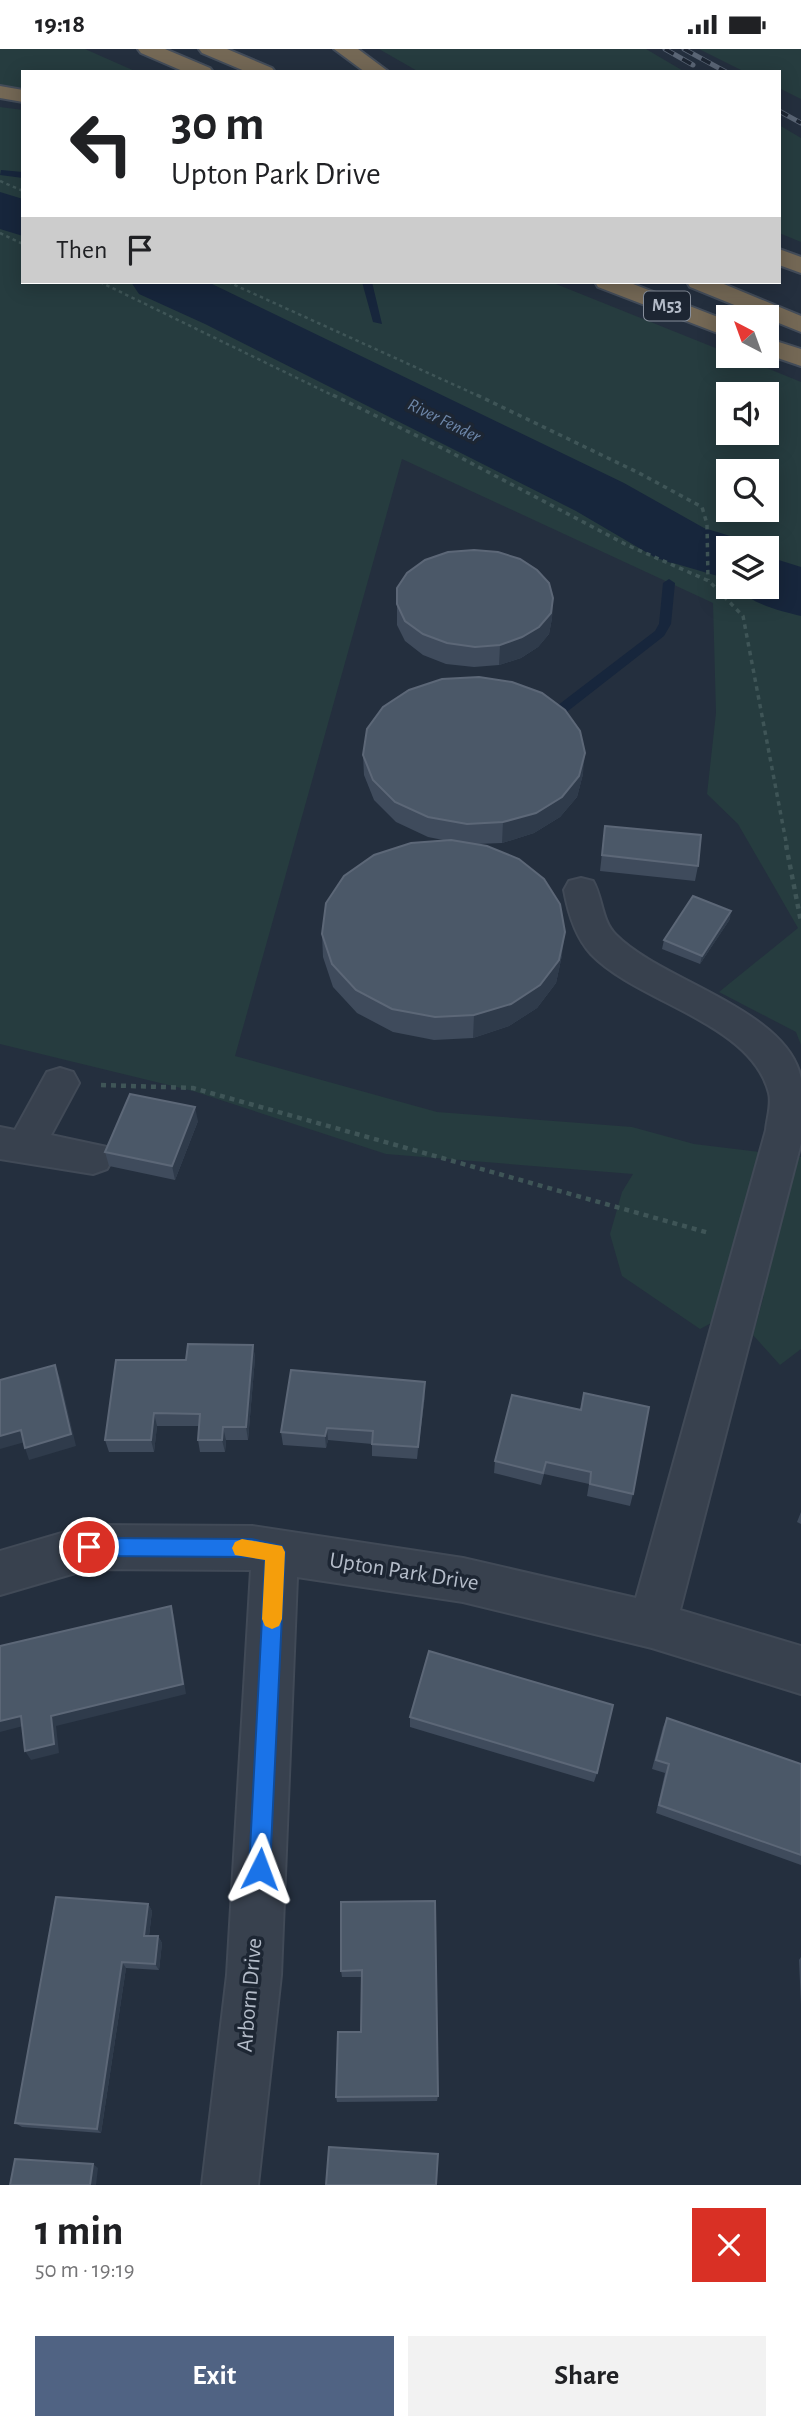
<!DOCTYPE html>
<html lang="en">
<head>
<meta charset="utf-8">
<style>
  body { margin:0; font-family:"Alegreya Sans",sans-serif; background:#f2f2f2; color:#202124; height:100vh; display:flex; flex-direction:column; font-size:26px; white-space:nowrap }
  * { box-sizing:border-box; margin:0 }
  p { font-size:23px; color:#757577 }
  .icon { flex:none; width:38px; height:38px; fill:none; stroke:currentColor; stroke-width:2; stroke-linecap:round; stroke-linejoin:round }
  .map { position:relative; height:2136px; overflow:hidden }
  .details { display:flex; flex-direction:column; background:#fff; flex:1 }
  .details>* { flex:none }
  .hud { position:absolute; left:21px; top:21px; width:760px; height:214px; border-radius:0px; box-shadow:0 4px 18px #0003; background:#fff; color:#202124; overflow:hidden }
  .needle { width:46px; rotate:319deg }
  .controls { position:absolute; left:716px; top:256px; display:grid; gap:14px }
  .controls a { display:grid; place-items:center; width:63px; height:63px; border-radius:0px; background:#fff; box-shadow:0 4px 18px #0003; font-size:35px }
  .pin { position:absolute; display:grid; place-items:center; width:60px; height:60px; color:#fff; margin:-30px; border:4px solid #fff; border-radius:50%; box-shadow:0 2px 7px #0007 }
  .me { position:absolute; width:77px; margin:-38px; rotate:3deg; stroke-linejoin:round; filter:drop-shadow(0 0 5px #0008) }
  .turn { display:flex; align-items:center; gap:24px; height:147px; padding:0 35px; font-size:32px }
  .turn .icon { width:91px; height:91px; stroke-width:2.5 }
  .turn b { display:block; font-size:49px; line-height:60px }
  .then { display:flex; align-items:center; height:66px; padding:0 35px; background:#0003; gap:14px; font-size:26px }
  .round { display:grid; place-items:center; flex:none; width:74px; height:74px; border-radius:0px; background:#f2f2f2 }
  .headline { display:flex; align-items:center; justify-content:space-between; height:119px; padding:0 35px }
  h1 { font-size:42px; font-weight:700; line-height:52px }
  .cta { display:flex; gap:14px; margin-top:auto; padding:14px 35px }
  .cta a { flex:1; height:80px; border-radius:0px; background:#506383; color:#fff; font-size:28px; font-weight:700; line-height:80px; text-align:center }
  .cta a+a { background:#f2f2f2; color:#202124 }
  .status { display:flex; justify-content:space-between; align-items:center; height:49px; padding:0 35px; background:#fff; direction:ltr }
  .status svg { height:19px; fill:currentColor }
  .map>svg:first-child { display:block }
  .green { fill:#263c3f; fill-rule:evenodd }
  .lines { fill:none; stroke-linecap:round; stroke-linejoin:round }
  .stream { fill:#17263c; fill-rule:evenodd }
  .river { fill:#17263c; fill-rule:evenodd }
  .minor-casing { stroke:#414a57; stroke-width:4 }
  .highway-casing { stroke:#434c59; stroke-width:4 }
  .path-far2 { stroke:#3f5557; stroke-width:2.5; stroke-dasharray:3.5 3.5; stroke-linecap:butt }
  .path-far1 { stroke:#3f5557; stroke-width:3.5; stroke-dasharray:4.5 4.5; stroke-linecap:butt }
  .path { stroke:#3f5557; stroke-width:4.5; stroke-dasharray:5 5; stroke-linecap:butt }
  .minor { fill:#38414e; fill-rule:evenodd }
  .highway { fill:#746855; fill-rule:evenodd }
  .rail-casing { stroke:#5a6575; stroke-width:5 }
  .rail { stroke:#1d2633; stroke-width:3.5; stroke-dasharray:10; stroke-linecap:butt }
  .wall { fill:#3f4b5c }
  .shaded-wall { fill:#2f3b4b }
  .building { fill:#4b5868; stroke:#5c6777; stroke-width:2 }
  .route { fill:#1a73e8; stroke:#114b97; stroke-width:2 }
  .slow { fill:#f59e0b }
  .labels { text-anchor:middle; dominant-baseline:central; stroke-width:7; stroke-linejoin:round; paint-order:stroke }
  .shield { fill:#1d2633; stroke:#878f9c; stroke-width:2 }
  .shield-label { font-size:18px; font-weight:bold; fill:#b4bcc9 }
  .far-water-label { font-size:18px; font-style:italic; fill:#6d86a8; stroke:#1d2633 }
  .near-street-label { font-size:23px; fill:#b4bcc9; stroke:#1d2633 }
</style>
</head>
<body>
<div class="status"><b>19:18</b><svg viewBox="0 0 49 12"><path d="M0 12V9h3v3zM5 12V6h3v6zM10 12V3h3v9zM15 12V0h3v12zM26 1h20v11H26zM47 4h2v5h-2z"/></svg></div>
<div class="map">
<svg width="801" height="2136" viewBox="0 0 801 2136">
  <rect width="100%" height="100%" fill="#242f3e"/>
  <path class="green" d="M0,0H85L137,23H23V39L0,36Z
    M379,0H646L685,23H419Z
    M699,0H801V50L779,39V23H745Z
    M0,58L23,61V233H551L728,304V306H735L801,333V996L796,983L719,943L798,879L738,775L707,745L716,664L713,554L402,410L235,1007L437,1063L632,1078L694,1095L801,1108V1300L780,1316L753,1286L764,1246L700,1280L622,1227L610,1185L622,1143L633,1125L386,1105L193,1042L0,995ZM728,345H766V383H728ZM728,422H766V460H728ZM728,499H766V537H728Z
    M779,76L801,89V193L779,184Z"/>
  <g class="lines">
    <path class="stream" d="M1,121L23,123V129L0,126Z
      M362,233H372L382,275L373,273Z
      M680,490L686,494L676,513L672,514L668,513L666,510L676,492Z
      M669,530L675,534L671,575L664,587L559,669H549V663L655,582L659,575L663,534Z"/>
    <path class="river" d="M0,143L23,150V187L0,180Z
      M131,233H208L624,434L704,479L753,494L756,499H728V530L656,509L576,462L205,275L139,245Z
      M766,507L801,518V567C781,562 749,555 737,537H766Z"/>
    <g class="minor-casing">
      <path id="minor" d="M581,829L593,832C603,849 601,871 616,886C661,932 789,961 801,1030C801,1050 801,1074 801,1094L680,1561L801,1597V1645L652,1599L463,1553L297,1528L281,1926L258,2136H202L227,1926L251,1521L89,1520L0,1546V1502L89,1476L252,1477L463,1509L636,1549L766,1081C767,1069 772,1056 769,1044C751,973 638,954 591,905C575,888 568,863 564,841L569,832Z
        M60,1019L73,1023L79,1034L51,1086L107,1098L113,1109L107,1120L93,1125L0,1110V1078L15,1081L47,1023Z"/>
    </g>
    <g class="highway-casing">
      <path id="highway" d="M138,0H165L210,19L213,23H185L141,4Z
        M199,0H227L272,19L275,23H247L202,4Z
        M334,0H358L389,23H365Z
        M0,37L23,41V53L0,49Z
        M779,200L801,208V224L779,216Z
        M595,233H628L728,272V288L598,238Z
        M687,233H719L801,267V283L690,238Z
        M766,289L801,300V317L766,305Z"/>
    </g>
    <path class="path-far2" d="M0,132L23,142
      M0,184L23,195
      M100,233L336,348
      M228,233L481,348"/>
    <path class="path-far1" d="M333,346L448,402L627,496L709,532L743,567L787,798
      M477,346L639,424L702,458L707,475L708,531"/>
    <path class="path" d="M786,796L801,873
      M101,1036L193,1039L709,1184"/>
    <use href="#minor" class="minor"/>
    <use href="#highway" class="highway"/>
    <g class="rail-casing">
      <path id="rail" d="M665,0L693,16
        M684,0L726,23
        M779,62L801,74"/>
    </g>
    <use href="#rail" class="rail"/>
  </g>
  <path class="wall" d="M397,539L553,549L552,569L549,585L538,598L521,609L499,616L474,618L446,615L423,606L405,592L397,576Z
    M363,706L583,725L577,748L560,768L534,784L502,794L476,795L562,906L556,934L537,959L509,977L473,989L434,991L393,983L357,964L333,938L323,908L322,885L443,791L428,788L396,773L374,751L364,726Z
    M605,777L698,817L695,832L600,822Z
    M730,870L700,915L662,900L664,891Z
    M198,1072L175,1131L109,1117L105,1103Z
    M253,1296L255,1309L248,1391H226L225,1403H200L198,1391L199,1377H157L154,1403H109L105,1391L186,1311Z
    M425,1346L417,1410L372,1407V1395L328,1391L326,1399L283,1396L281,1383Z
    M512,1346L633,1445L630,1457L587,1447L589,1435L544,1425L541,1436L494,1424L495,1412Z
    M801,1463V1475L797,1473Z
    M410,1668L597,1724L594,1733L410,1678Z
    M667,1669L801,1715V1816L656,1764L665,1724L652,1720L663,1678Z
    M341,1853L438,2047L437,2052L337,2053L336,2048L361,1983L362,1928H342L341,1922Z
    M148,1855L152,1862L149,1887H158L162,1894L159,1921L126,1919L101,2084L22,2078L15,2074Z
    M801,1908V1956L799,1911Z"/>
  <path class="shaded-wall" d="M553,549L552,569L549,585L538,598L521,609L499,616L500,596Z
    M585,704L583,725L577,748L560,768L534,784L502,794L503,773Z
    M731,862L730,870L700,915L702,907Z
    M565,883L562,906L556,934L537,959L509,977L473,989L474,966Z
    M195,1058L198,1072L175,1131L172,1117Z
    M253,1296L255,1309L248,1391L246,1378Z
    M55,1316L60,1329L76,1397L29,1411L25,1399Z
    M425,1333V1346L417,1410L418,1398Z
    M154,1364L157,1377L154,1403L151,1391Z
    M223,1378L226,1391L225,1403L222,1391Z
    M327,1379L328,1391L326,1399L325,1387Z
    M21,1381L25,1393L0,1400V1387Z
    M171,1557L174,1567L186,1645L56,1677L59,1704L31,1711L25,1702L51,1667Z
    M21,1667L27,1676L0,1683V1672Z
    M148,1855L152,1862L148,1894L144,1887Z
    M158,1887L162,1894L159,1921L155,1915Z
    M122,1913L126,1919L101,2084L97,2080Z
    M93,2115L98,2119L96,2136H90Z"/>
  <path class="building" d="M474,501L498,503L520,510L537,521L549,534L553,549L551,564L539,578L522,588L500,596L475,598L447,594L423,585L405,572L397,555V539L407,524L425,511L448,503Z
    M479,628L512,633L542,644L565,661L580,682L585,704L579,727L562,748L536,764L503,773L467,775L428,768L395,753L373,731L363,706L367,680L383,658L409,641L442,630Z
    M605,777L701,786L698,817L602,806Z
    M451,791L487,797L519,810L544,830L560,855L565,883L559,911L540,936L511,955L474,966L435,968L392,960L356,941L332,915L322,885L326,854L344,827L374,806L411,794Z
    M693,847L731,862L702,907L664,891Z
    M130,1045L195,1058L172,1117L105,1103Z
    M188,1295L253,1296L246,1378H223L222,1391H198L200,1365L154,1364L151,1391H105L116,1311H186Z
    M55,1316L71,1385L25,1399L21,1381L0,1387V1331Z
    M291,1321L425,1333L418,1398L372,1395L373,1382L327,1379L325,1387L281,1383Z
    M584,1344L649,1358L633,1445L590,1435L591,1423L546,1413L543,1424L495,1412L512,1346L581,1361Z
    M171,1557L183,1635L51,1667L54,1695L25,1702L21,1667L0,1672V1597Z
    M429,1602L613,1656L597,1724L410,1668Z
    M667,1669L801,1715V1806L659,1756L669,1715L656,1711Z
    M56,1848L148,1855L144,1887H158L155,1915L122,1913L97,2080L15,2074Z
    M435,1852L438,2047L336,2048L338,1983H361L362,1921L341,1922V1853Z
    M329,2098L438,2105L436,2136H326Z
    M15,2110L93,2115L90,2136H10Z"/>
  <path class="route" d="M89,1489L252,1490L282,1497L285,1503L270,1820L267,1828L260,1831L252,1828L249,1820L265,1511L252,1508L89,1507L83,1504L80,1498L83,1492Z"/>
  <path class="slow" d="M242,1490L282,1497L285,1503L282,1570L279,1577L272,1580L265,1577L262,1570L265,1511L235,1506L232,1499L235,1493Z"/>
  <g class="labels">
    <rect class="shield" x="644" y="242.5" width="46" height="29" rx="5"/>
    <g class="shield-label">
      <text x="667" y="257">M53</text>
    </g>
    <g class="far-water-label">
      <text transform="translate(444 372) rotate(26)">River Fender</text>
    </g>
    <g class="near-street-label">
      <text transform="translate(404 1523) rotate(9)">Upton Park Drive</text>
      <text transform="translate(250 1946) rotate(-85)">Arborn Drive</text>
    </g>
  </g>
</svg>
<div class="controls">
<a><svg class="needle" viewBox="-14 -14 28 28"><path d="M0-13l5 13h-10z" fill="#e53935"/><path d="M0 13l5-13h-10z" fill="#757577"/></svg></a>
<a><svg class="icon" aria-label="sound" viewBox="0 0 24 24"><path d="M4 9h4l5-4v14l-5-4H4zM17 9q2 3 0 6"/></svg></a>
<a><svg class="icon" aria-label="search" viewBox="0 0 24 24"><circle cx="10" cy="10" r="6"/><path d="M15 15l6 6"/></svg></a>
<a><svg class="icon" aria-label="layers" viewBox="0 0 24 24"><path d="M12 4l9 5-9 5-9-5zM3 14l9 5 9-5"/></svg></a>
</div>
<div class="pin" style="left:89px;top:1498px;background:#d93025"><svg class="icon" aria-label="arrive" viewBox="0 0 24 24"><path d="M6 21V4h12l-3 4 3 4H6"/></svg></div>
<svg class="me" style="left:260px;top:1820px" viewBox="-20 -20 40 40"><path d="M0-17L14 15 0 8-14 15z" fill="#1a73e8" stroke="#fff" stroke-width="4"/></svg>
<div class="hud">
<div class="turn"><svg class="icon" aria-label="left" viewBox="0 0 24 24"><path d="M17 20v-9H6M10 6l-5 5 5 5"/></svg><div><b>30 m</b>Upton Park Drive</div></div>
<div class="then">Then<svg class="icon" aria-label="arrive" viewBox="0 0 24 24"><path d="M6 21V4h12l-3 4 3 4H6"/></svg></div>
</div>
</div>
<section class="details">
<div class="headline"><div><h1>1 min</h1><p>50 m · 19:19</p></div><a class="round" style="background:#d93025;color:#fff"><svg class="icon" aria-label="close" viewBox="0 0 24 24"><path d="M6 6l12 12M18 6L6 18"/></svg></a></div>
<div class="cta"><a>Exit</a><a>Share</a></div>
</section>
</body>
</html>
